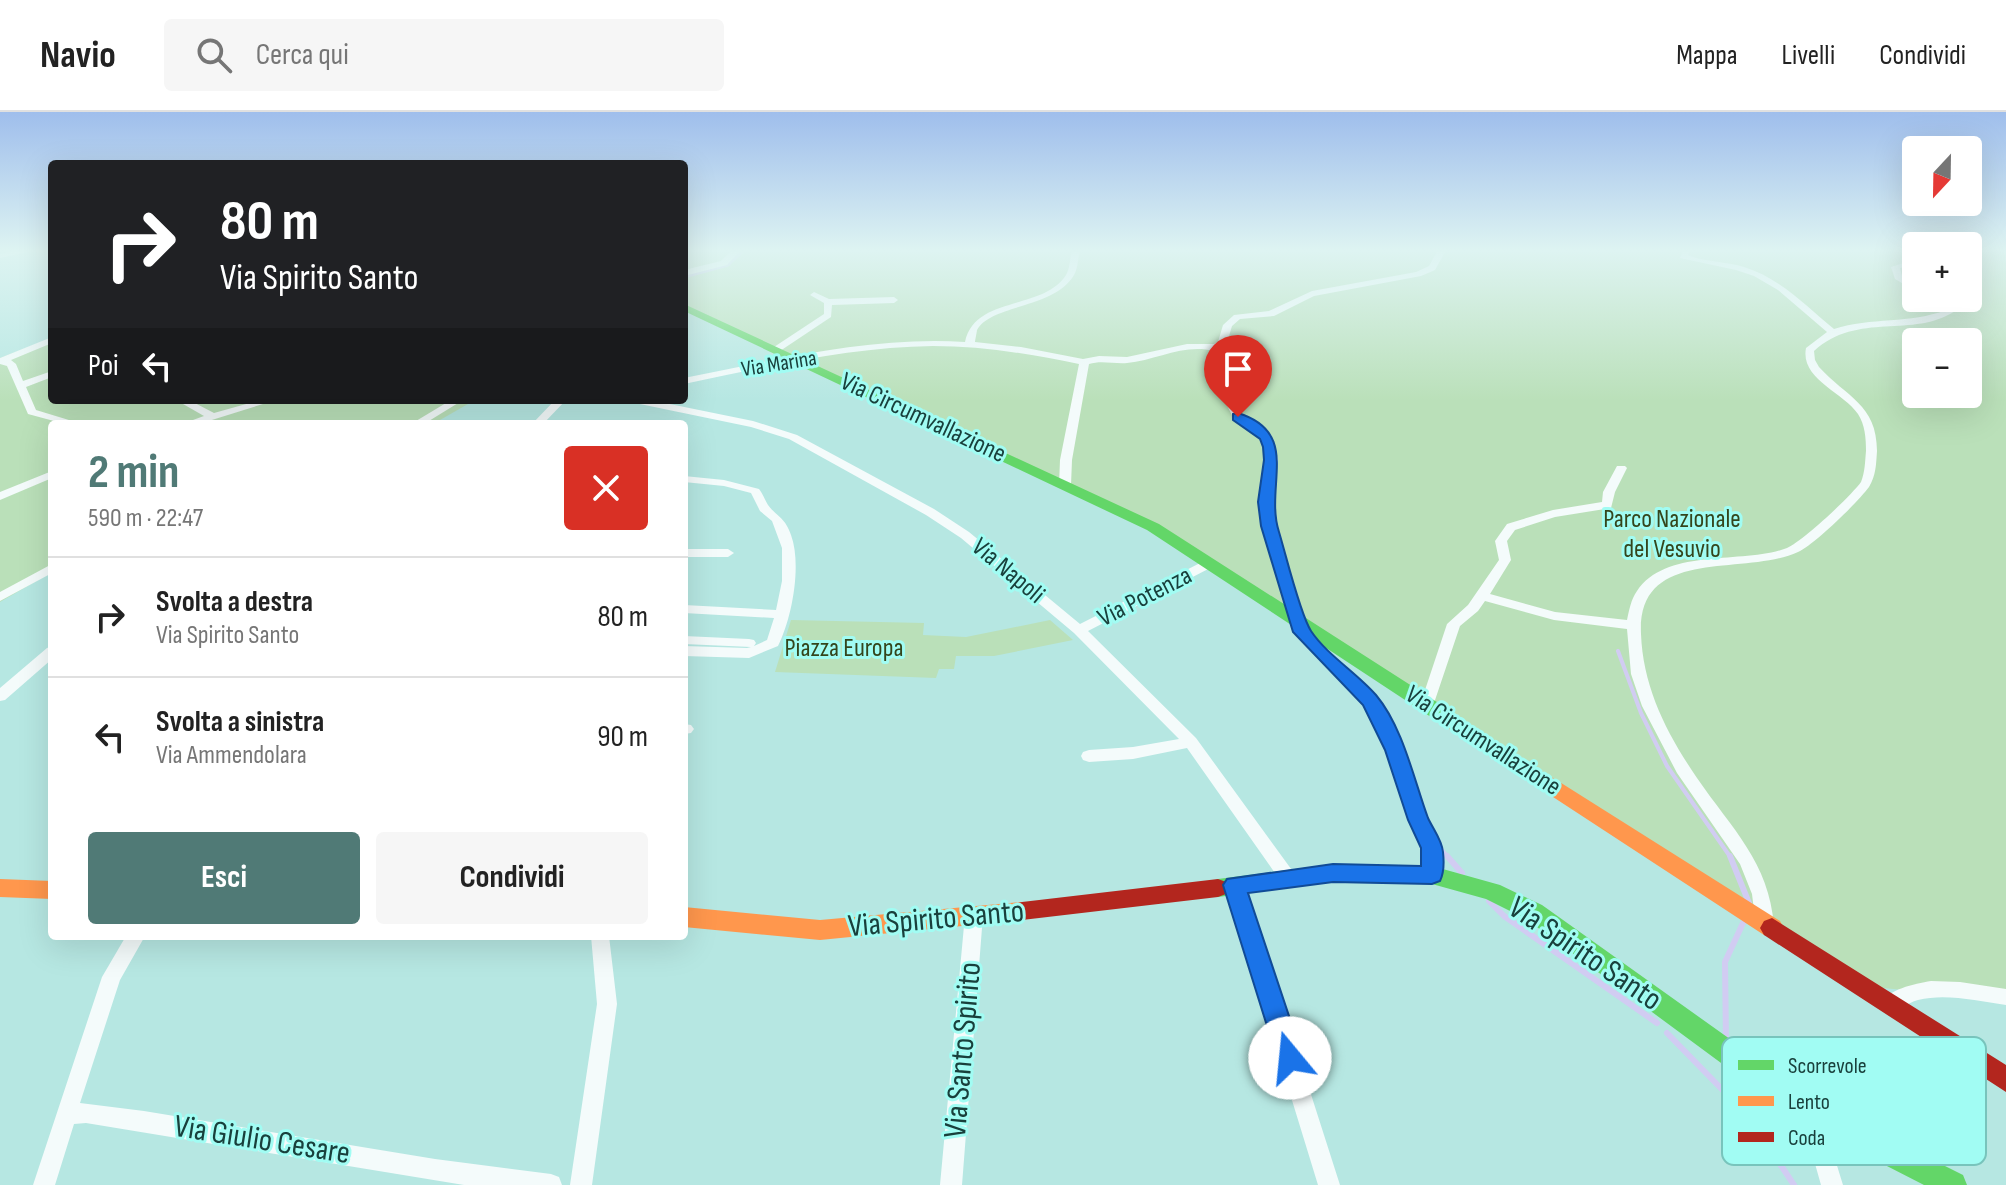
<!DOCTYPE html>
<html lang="it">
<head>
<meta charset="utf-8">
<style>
  body { margin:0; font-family:"Sofia Sans Condensed",sans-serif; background:#f6f6f6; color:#222; height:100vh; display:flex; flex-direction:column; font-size:30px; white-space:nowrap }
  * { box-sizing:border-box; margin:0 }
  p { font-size:26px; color:#767676 }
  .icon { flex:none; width:44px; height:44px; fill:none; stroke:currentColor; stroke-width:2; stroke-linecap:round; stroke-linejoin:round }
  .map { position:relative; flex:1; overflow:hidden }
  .side { position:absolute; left:48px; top:308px; width:640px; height:520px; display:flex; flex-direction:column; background:#fff; border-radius:8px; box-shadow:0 8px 32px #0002 }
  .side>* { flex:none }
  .hud { position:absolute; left:48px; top:48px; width:640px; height:244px; border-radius:8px; box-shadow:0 8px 32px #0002; background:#202124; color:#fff; overflow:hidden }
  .needle { width:52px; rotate:202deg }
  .fabs { position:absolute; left:1902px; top:24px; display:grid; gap:16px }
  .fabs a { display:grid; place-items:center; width:80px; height:80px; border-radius:8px; background:#fff; box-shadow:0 8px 32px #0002; font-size:40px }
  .pin { position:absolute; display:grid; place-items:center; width:68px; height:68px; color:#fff; margin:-82px -34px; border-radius:50% 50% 50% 0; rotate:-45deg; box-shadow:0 0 8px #0007 }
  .pin .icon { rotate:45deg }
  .me { position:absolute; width:88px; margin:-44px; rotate:343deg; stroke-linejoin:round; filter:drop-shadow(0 0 6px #0008) }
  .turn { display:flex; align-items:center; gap:28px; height:168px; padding:0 40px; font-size:36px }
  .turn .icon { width:104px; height:104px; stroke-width:2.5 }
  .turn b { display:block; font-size:56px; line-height:68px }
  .then { display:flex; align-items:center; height:76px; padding:0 40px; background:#0003; gap:16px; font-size:30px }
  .round { display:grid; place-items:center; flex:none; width:84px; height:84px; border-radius:8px; background:#f6f6f6 }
  .head { display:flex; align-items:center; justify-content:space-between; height:136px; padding:0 40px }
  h1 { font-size:48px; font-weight:700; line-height:60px; color:#507a76 }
  .button { display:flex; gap:16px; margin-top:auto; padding:16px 40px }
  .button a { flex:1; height:92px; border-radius:8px; background:#507a76; color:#fff; font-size:32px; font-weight:700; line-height:92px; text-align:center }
  .button a+a { background:#f6f6f6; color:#222 }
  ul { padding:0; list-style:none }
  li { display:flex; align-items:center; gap:24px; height:120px; padding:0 40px; border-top:2px solid #e0e0e0 }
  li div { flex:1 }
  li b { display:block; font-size:30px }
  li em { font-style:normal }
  header { display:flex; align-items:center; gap:48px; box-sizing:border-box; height:112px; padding:0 40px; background:#fff; border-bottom:2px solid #e0e0e0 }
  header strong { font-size:38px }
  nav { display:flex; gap:44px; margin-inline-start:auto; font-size:28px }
  .search { width:560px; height:72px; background:#f6f6f6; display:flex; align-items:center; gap:20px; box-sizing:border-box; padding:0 28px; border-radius:8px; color:#767676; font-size:30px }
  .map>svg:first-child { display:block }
  .green { fill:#bae0b9; fill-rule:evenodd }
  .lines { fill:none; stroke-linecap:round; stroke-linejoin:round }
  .stream-far2 { stroke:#d1ccf2; stroke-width:3 }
  .stream-far1 { stroke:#d1ccf2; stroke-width:4 }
  .stream { stroke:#d1ccf2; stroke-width:6 }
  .street { fill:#f4fbfb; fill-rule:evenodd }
  .fast { fill:#63d668; fill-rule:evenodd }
  .slow { fill:#ff974d; fill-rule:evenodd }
  .jam { fill:#b3261e; fill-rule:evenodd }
  .route { fill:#1a73e8; stroke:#114b97; stroke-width:2 }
  .labels { text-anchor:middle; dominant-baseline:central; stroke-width:6; stroke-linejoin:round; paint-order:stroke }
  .far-street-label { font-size:22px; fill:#19403c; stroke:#a1fcf3 }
  .street-label { font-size:26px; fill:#19403c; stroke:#a1fcf3 }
  .park-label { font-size:26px; fill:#34451c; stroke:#a1fcf3 }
  .near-street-label { font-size:32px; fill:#19403c; stroke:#a1fcf3 }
  .key { fill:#a1fcf3; stroke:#78c4bc; stroke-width:2 }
  .key-label { font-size:22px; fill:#19403c }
</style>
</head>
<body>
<header>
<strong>Navio</strong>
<div class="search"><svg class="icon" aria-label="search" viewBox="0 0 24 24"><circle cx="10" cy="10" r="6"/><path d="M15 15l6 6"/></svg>Cerca qui</div>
<nav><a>Mappa</a><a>Livelli</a><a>Condividi</a></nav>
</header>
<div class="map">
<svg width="2006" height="1073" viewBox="0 0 2006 1073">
  <rect width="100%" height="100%" fill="#b6e7e2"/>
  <path class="green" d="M684,138H1916V186H1968V138H2006V888L1842,872L1141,411L684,198ZM1916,230H1968V282H1916Z
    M52,226V288H475L433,312H52V460L0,490V246Z
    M791,508L924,511L923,523L966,525L1050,508L1073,528L994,544H956L954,557H939L936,566L775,560Z"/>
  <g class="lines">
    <path class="stream-far2" d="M684,165L728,153L744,138"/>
    <path class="stream-far1" d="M1618,539L1641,601L1667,654L1731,746
      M1442,738L1449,746"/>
    <path class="stream" d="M1447,744L1462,761
      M1730,744L1749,791
      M1489,789L1504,804L1657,911
      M1667,921L1748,1004L1794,1073
      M1726,928L1725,850L1743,811
      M1730,958L1747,1002"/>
    <path class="street" d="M17,138H36L0,146V142Z
      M732,138H741L727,153L684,164V158L721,149Z
      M1072,138H1080C1078,146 1078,156 1074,163C1054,197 991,192 977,218C977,219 975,229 975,230L1021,235L1083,247L1099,244L1127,245L1187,232H1214L1218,230L1223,213L1234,203L1269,199L1312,179L1416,160L1429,154L1438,138H1446L1435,158L1421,164L1314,184L1274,204L1240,207L1232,214L1227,231L1223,235L1224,260L1232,284L1242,303L1271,323L1275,335L1278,348L1271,390L1275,414L1308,518L1378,589L1403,638L1426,708L1440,736L1441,763L1438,768L1432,770L1426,768L1423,763L1424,736L1410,708L1387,638L1365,592L1295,520L1263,414L1259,390L1266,348L1265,335L1262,327L1233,305L1222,284L1214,260V239C1185,231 1156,248 1127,251C1114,252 1101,248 1089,252L1072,348L1071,373L1065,376L1059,373L1060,348L1079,252C1031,242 982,234 933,234C849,235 766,255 684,272V266C776,248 871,224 965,230C975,183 1043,199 1066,163C1070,156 1070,146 1072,138Z
      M1683,138H1691L1688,143L1693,145C1710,150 1728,150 1744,155C1780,166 1806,194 1834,217C1871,205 1910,212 1946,198L1944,192L1935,186C1947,186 1951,187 1955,199C1913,227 1858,199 1814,239L1815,248L1819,255C1846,285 1877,292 1877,339C1876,353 1876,363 1869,375C1858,390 1814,433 1798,440C1743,465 1637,433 1641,522C1643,576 1667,622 1697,666C1732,717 1769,750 1774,814L1771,819L1765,822L1759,819L1756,814L1752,782L1740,752L1677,661L1642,594L1631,562L1627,517L1554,508L1485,489L1478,499L1460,514L1432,597L1427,598L1420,593L1447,512L1468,493L1499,448L1495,429L1507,412L1553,398L1602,390L1603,380L1617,354H1625L1627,356L1615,380L1611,396L1555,405L1515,418L1507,429L1511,448L1490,482L1555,500L1627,508C1629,499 1631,487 1637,479C1667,435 1743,453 1787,436C1803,429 1851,384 1861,370C1865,360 1865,350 1866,339C1866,326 1865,313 1858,302C1843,280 1800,267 1806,236L1827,220L1778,178L1754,164L1736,158L1680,146Z
      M1916,147V152L1900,156L1902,164L1916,172V179L1895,167L1891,155Z
      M814,180L829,187L894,185L898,188L894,191L832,193L831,205L780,239H774V235L824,202V191L810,183Z
      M52,225V231L11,248L16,252L23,269L52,259V265L26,275L36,298L82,312H65L28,302L7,254L0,252V246Z
      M176,288H189L214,301L260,288H276L199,312H182L204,304Z
      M451,288H463L424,312H411Z
      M555,288H566L543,312H532Z
      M630,288H650L753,309L797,323L934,397L969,420L1080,512L1206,448H1214L1216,451L1214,454L1088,519L1196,626L1294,761L1297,766L1294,771L1288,773L1282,771L1187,636L1133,647L1089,650L1083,648L1081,644L1083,640L1089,638L1133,635L1179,627L1074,521L961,426L926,403L789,327L751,315L635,291Z
      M52,359V366L0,388V380Z
      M684,364L724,368L759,377C763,382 765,388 768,393C777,405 785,405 791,423C802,453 792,506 778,534L749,546L684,544V534L747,536L751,535L684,532V524L749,527L754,528L756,531L754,534L767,528L774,506L684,501V493L776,498L782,469V436L772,409L760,399L751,381L724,374L684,370Z
      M684,437H728L734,441L728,445H684Z
      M52,452V461L0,489V480Z
      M52,534V547L5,588L0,589V576L47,536Z
      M684,612L691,613L694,617L691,621L684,622Z
      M1235,766L1241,768L1244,773L1340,1073H1318L1226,773L1229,768Z
      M974,796L980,798L983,803L962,1073H940L965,803L968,798Z
      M126,824H145L120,868L80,991L144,999L435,1047L551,1062L559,1065L562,1073H464L86,1011L74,1012L55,1073H33L102,865Z
      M591,824H609L617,892L592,1073H570L597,892Z
      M1931,869L1960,870L2006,877V893C1977,889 1946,881 1918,888C1907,891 1899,898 1889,902L1882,899L1879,893C1888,877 1914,872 1931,869Z
      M1811,992L1818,995L1821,1002L1843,1073H1821L1801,1002L1804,995Z"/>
    <path class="fast" d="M684,192L1159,412L1454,601L1457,606L1454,611H1440L1147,418L684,199Z
      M1333,752L1432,754L1500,773L1542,793L1821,992L1963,1063L1967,1073H1924L1801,1010L1526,807L1486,787L1432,772L1333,770L1218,785L1210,782L1207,776L1210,770L1218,767Z"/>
    <path class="slow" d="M1447,599L1780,809L1784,816L1780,823L1772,826L1764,823L1440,611L1437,606L1440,601Z
      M0,767L52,769V787L0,785Z
      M1022,790L1030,792L1034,799L1030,806L1022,808L820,828L684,815V795L820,808Z"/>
    <path class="jam" d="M1218,767L1226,770L1229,776L1226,782L1218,785L1022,808L1014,806L1010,799L1014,792L1022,790Z
      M1772,806L2006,953V980L1764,823L1760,816L1764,809Z"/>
  </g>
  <linearGradient id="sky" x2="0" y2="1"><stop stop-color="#9fbeec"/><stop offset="0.48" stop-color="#def4f2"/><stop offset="1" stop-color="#def4f2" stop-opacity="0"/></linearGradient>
  <rect width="2006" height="289" fill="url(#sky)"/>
  <path class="route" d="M1238,301C1302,321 1264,374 1279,420C1286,443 1300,502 1311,519C1327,543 1357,561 1376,583C1403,615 1414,668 1428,706C1433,717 1442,728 1443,740C1444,749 1444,761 1440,769L1432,772L1333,770L1248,781L1303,946L1299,954L1290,958L1281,954L1277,946L1223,773L1227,767L1333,752L1421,754V736L1408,708L1385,638L1363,593L1293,520L1261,414L1258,390L1264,348L1263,335L1260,327L1233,308V302Z"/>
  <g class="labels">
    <g class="far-street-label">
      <text transform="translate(779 252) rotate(-9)">Via Marina</text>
    </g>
    <g class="street-label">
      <text transform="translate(923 306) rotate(25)">Via Circumvallazione</text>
      <text transform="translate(1008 459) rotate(40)">Via Napoli</text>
      <text transform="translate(1145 485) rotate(-27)">Via Potenza</text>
      <text transform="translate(1483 629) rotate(33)">Via Circumvallazione</text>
    </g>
    <g class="park-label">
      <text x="1672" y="407">Parco Nazionale<tspan x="1672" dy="30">del Vesuvio</tspan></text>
      <text x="844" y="536">Piazza Europa</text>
    </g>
    <g class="near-street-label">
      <text transform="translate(936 807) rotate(-5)">Via Spirito Santo</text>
      <text transform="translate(1585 842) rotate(34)">Via Spirito Santo</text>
      <text transform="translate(963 938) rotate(-85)">Via Santo Spirito</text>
      <text transform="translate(262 1028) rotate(9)">Via Giulio Cesare</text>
    </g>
  </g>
  <rect x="1722" y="925" width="264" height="128" rx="12" class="key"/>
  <rect x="1738" y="948" width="36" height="10" fill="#63d668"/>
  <rect x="1738" y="984" width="36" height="10" fill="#ff974d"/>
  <rect x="1738" y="1020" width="36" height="10" fill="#b3261e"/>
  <g class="key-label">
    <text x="1788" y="961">Scorrevole</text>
    <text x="1788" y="997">Lento</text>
    <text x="1788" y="1033">Coda</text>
  </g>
</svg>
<div class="fabs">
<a><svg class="needle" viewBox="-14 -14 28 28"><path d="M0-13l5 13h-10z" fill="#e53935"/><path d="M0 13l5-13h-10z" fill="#767676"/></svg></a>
<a>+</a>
<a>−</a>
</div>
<div class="pin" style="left:1238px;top:305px;background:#d93025"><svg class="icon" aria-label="arrive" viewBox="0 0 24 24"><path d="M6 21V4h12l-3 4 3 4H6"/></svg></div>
<svg class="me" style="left:1290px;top:946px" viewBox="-20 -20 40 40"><circle r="19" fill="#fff"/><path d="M0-13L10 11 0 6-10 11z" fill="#1a73e8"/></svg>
<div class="hud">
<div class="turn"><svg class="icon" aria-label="right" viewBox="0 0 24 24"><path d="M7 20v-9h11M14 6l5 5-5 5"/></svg><div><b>80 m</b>Via Spirito Santo</div></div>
<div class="then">Poi<svg class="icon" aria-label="left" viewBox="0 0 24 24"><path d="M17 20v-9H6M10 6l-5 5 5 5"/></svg></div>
</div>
<section class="side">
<div class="head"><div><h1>2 min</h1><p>590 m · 22:47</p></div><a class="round" style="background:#d93025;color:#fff"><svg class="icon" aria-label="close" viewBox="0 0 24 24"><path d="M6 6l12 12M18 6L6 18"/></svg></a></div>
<ul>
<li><svg class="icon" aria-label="right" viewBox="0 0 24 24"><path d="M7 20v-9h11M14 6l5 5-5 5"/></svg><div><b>Svolta a destra</b><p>Via Spirito Santo</p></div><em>80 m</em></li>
<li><svg class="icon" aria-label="left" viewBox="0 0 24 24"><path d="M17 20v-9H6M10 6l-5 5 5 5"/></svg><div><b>Svolta a sinistra</b><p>Via Ammendolara</p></div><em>90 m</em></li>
</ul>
<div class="button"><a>Esci</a><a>Condividi</a></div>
</section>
</div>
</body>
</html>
